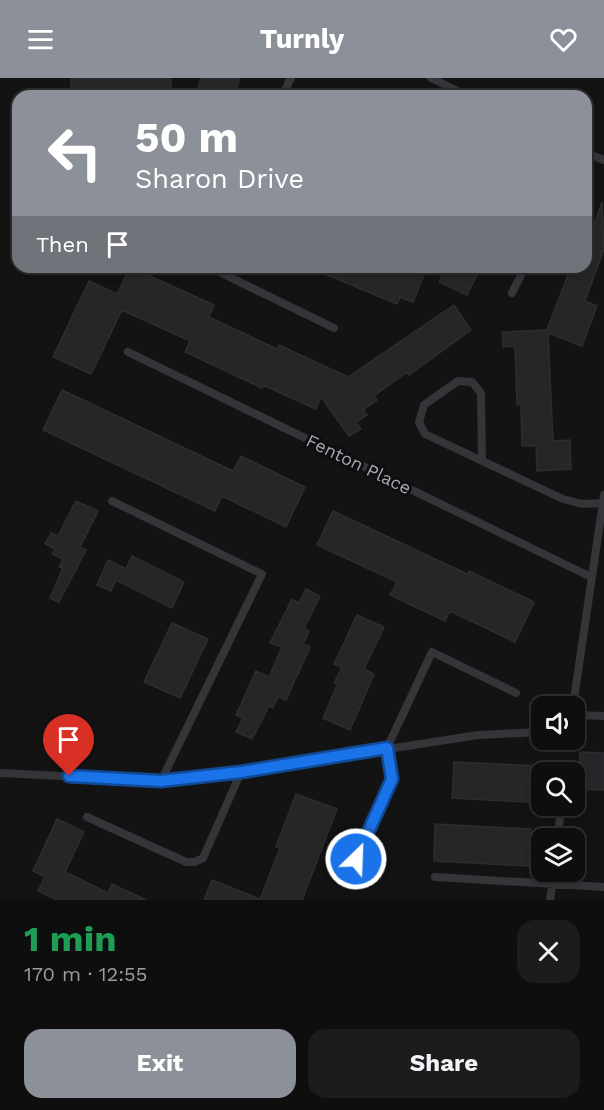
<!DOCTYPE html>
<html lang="en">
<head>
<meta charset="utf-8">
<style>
  body { margin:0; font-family:"Work Sans",sans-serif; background:#1c1c1d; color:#f1f3f6; height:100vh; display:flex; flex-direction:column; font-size:22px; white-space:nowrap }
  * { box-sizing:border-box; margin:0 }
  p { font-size:20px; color:#9b9c9e }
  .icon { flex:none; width:33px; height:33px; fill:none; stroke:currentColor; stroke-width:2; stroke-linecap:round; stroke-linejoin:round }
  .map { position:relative; height:822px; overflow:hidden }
  .details { display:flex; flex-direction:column; background:#0e0e0f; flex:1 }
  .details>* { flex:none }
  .hud { position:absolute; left:12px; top:12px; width:580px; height:183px; border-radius:18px; box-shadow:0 3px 9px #0003,0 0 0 2px #2e2e2f; background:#8c9099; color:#fff; overflow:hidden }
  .buttons { position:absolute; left:531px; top:618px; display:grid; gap:12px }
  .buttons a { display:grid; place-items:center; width:54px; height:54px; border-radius:12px; background:#0e0e0f; box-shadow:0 3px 9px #0003,0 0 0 2px #2e2e2f; font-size:30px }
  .pin { position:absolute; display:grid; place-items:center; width:51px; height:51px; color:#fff; margin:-62px -26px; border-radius:50% 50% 50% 0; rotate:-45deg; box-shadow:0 0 6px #0007 }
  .pin .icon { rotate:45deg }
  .me { position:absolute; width:66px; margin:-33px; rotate:24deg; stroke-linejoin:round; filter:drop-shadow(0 0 4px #0008) }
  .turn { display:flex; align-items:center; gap:21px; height:126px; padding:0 24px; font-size:27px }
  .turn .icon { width:78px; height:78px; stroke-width:2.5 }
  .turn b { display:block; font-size:42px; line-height:51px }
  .then { display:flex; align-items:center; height:57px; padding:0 24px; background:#0003; gap:12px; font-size:22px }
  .round { display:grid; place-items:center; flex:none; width:63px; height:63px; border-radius:18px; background:#1c1c1d }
  .overview { display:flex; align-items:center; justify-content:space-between; height:102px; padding:0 24px }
  h1 { font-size:36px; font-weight:700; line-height:45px; color:#1e9e55 }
  .primary-button { display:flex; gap:12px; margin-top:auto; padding:12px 24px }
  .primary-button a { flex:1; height:69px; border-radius:18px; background:#8c9099; color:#fff; font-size:24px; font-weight:700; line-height:69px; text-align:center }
  .primary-button a+a { background:#1c1c1d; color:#f1f3f6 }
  header { display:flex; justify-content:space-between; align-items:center; height:78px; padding:0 24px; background:#8c9099; color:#fff; font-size:27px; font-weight:700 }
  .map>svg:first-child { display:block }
  .building { fill:#262628; stroke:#2d2d30; stroke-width:1.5 }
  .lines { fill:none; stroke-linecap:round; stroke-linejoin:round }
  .service { stroke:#343439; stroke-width:8 }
  .route-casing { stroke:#114b97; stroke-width:15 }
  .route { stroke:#1a73e8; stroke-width:10 }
  .labels { text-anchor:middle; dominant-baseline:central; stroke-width:6; stroke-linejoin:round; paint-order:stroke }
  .street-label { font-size:18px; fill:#a4a8b5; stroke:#0e0e0f }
</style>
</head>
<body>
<header><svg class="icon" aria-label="menu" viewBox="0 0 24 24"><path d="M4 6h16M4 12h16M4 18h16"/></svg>Turnly<svg class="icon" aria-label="heart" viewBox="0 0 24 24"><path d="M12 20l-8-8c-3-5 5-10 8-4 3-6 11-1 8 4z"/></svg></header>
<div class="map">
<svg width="604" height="822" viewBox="0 0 604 822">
  <rect width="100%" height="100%" fill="#131314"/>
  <path class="building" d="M71,0H171V17L71,14Z
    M201,0H240L234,18H196Z
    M602,124L604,171L585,223L597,228L582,268L548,255L553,363L570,362L571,391L537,393L536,368H522L521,326L517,327L515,268L503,269L502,254L547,252L571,189H586V153L591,155Z
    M130,189L214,227L209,239L277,271L279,267L348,299L454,227L471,252L409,297L407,294L374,318L377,322L363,332L367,337L356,344L361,351L349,358L321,319L316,331L263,307L262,310L185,274L190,263L122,232L91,296L53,279L89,203L117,216Z
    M308,189H403L424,197L413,224L400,219L397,226Z
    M446,189H481L467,217L439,204Z
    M62,312L233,393L241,378L305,409L286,449L222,418L215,433L43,352Z
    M76,423L98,433L80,469L86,472L59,524L50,520L63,490L59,489L63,481L52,476L55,471L45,466L51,455L58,458Z
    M333,433L467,496L469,493L534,524L515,564L450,533L445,543L390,517L397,504L317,467Z
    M132,478L184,504L172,530L116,502L111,513L97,507L108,482L126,491Z
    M306,511L320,518L304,551L309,553L303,566L310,569L286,622L278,619L273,630L269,628L252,661L236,654L243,640L236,637L256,593L269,599L282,569L270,565L292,521L299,525Z
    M357,537L384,549L364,591L374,596L350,652L323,640L337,607L334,605L342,589L334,586Z
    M172,545L208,561L180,620L144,604Z
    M580,674L604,675V712L578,711Z
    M454,684L542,688V725L452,720Z
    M296,716L337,731L302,822H260L280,770L276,769Z
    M57,741L84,754L65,794L108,815L112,806L146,822H57L38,813L45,799L33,793Z
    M435,746L531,751L529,788L434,783Z
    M212,802L260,821V822H204Z"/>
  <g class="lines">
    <path class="service" d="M431,0L468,18
      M282,18L291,0
      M586,75L604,82
      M209,189L334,250
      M512,215L525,189
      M128,274L591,499
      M482,381L481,315L472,304L458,303L424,327L419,344L425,356L563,421L582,426L604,425
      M112,423L262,496L161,703
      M573,628L604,417
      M574,637L604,638
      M0,695L161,703L241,694L478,657L542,654
      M87,739L186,784H195L203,780L241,694
      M558,760L560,739
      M435,799L604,809
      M347,801L392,701L387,670L432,574L516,615
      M550,822L554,794"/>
  </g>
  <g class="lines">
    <g class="route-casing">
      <path id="route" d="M69,698L161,703L241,694L387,670L392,701L356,781"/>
    </g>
    <use href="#route" class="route"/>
  </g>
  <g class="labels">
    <g class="street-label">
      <text transform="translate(359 386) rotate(26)">Fenton Place</text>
    </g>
  </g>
</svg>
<div class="buttons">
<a><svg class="icon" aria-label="sound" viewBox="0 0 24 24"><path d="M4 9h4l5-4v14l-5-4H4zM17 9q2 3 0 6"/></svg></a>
<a><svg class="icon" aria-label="search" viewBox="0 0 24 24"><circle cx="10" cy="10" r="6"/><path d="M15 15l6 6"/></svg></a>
<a><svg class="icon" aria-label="layers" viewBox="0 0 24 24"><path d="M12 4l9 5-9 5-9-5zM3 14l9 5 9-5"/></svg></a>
</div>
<div class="pin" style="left:69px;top:698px;background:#d93025"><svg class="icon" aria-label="arrive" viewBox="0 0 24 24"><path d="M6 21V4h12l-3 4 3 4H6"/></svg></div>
<svg class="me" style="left:356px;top:781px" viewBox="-20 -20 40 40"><circle r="17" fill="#1a73e8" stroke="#fff" stroke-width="3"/><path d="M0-11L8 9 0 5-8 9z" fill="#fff"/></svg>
<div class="hud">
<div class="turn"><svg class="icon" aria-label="left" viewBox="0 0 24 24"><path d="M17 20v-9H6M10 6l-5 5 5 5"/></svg><div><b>50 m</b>Sharon Drive</div></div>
<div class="then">Then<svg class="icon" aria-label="arrive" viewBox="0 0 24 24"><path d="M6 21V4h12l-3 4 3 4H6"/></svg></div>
</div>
</div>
<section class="details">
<div class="overview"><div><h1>1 min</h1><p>170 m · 12:55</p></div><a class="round"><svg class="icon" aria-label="close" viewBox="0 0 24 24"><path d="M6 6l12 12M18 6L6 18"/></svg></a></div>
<div class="primary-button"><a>Exit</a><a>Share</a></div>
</section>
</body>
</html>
